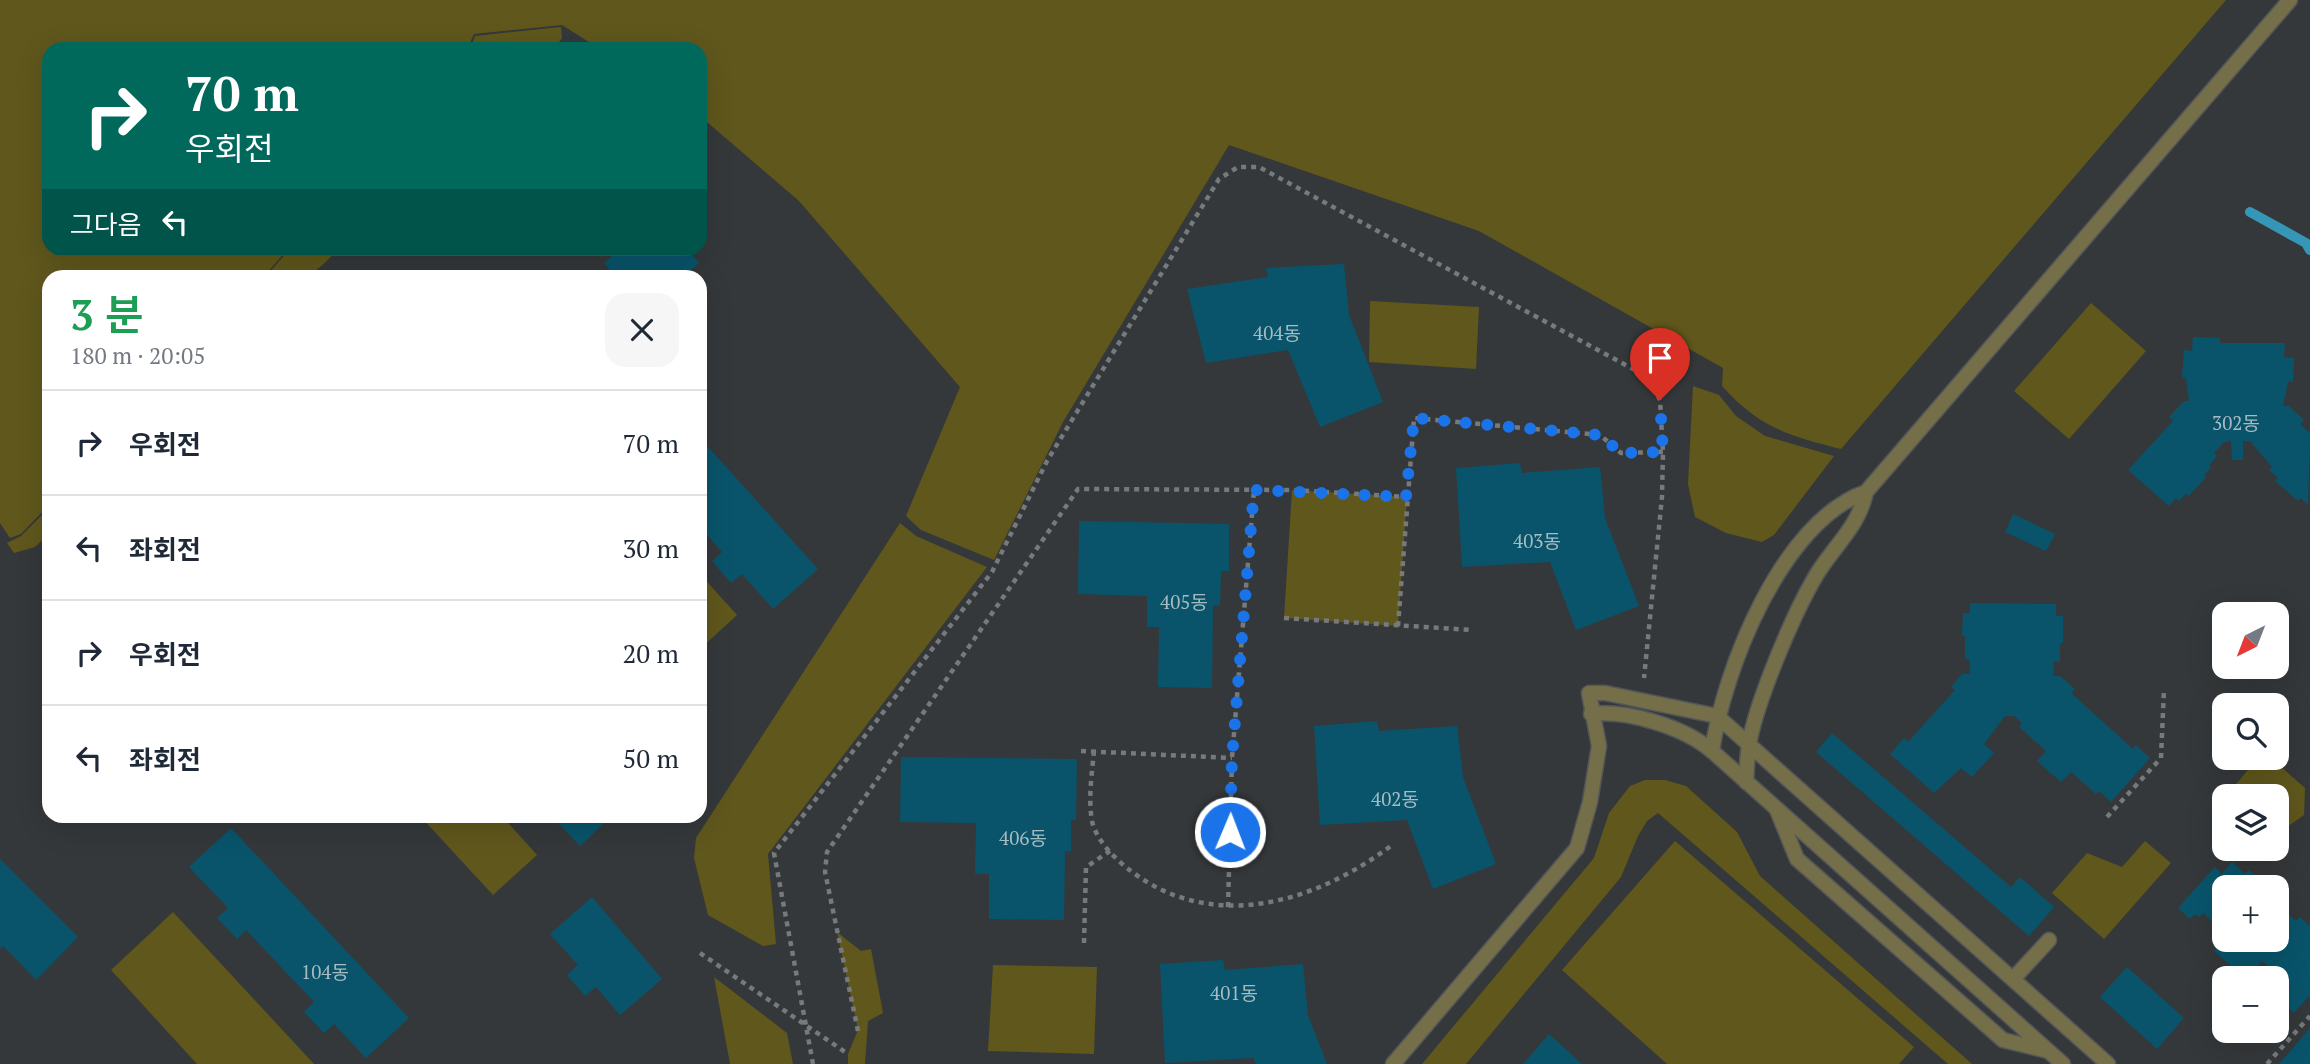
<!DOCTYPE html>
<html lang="ko">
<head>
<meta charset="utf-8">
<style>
  body { margin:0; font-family:"PT Serif","Noto Sans KR",serif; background:#f6f6f7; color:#1f2937; height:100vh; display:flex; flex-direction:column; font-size:26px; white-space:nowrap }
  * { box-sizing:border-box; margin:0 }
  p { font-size:23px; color:#747a83 }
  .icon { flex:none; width:38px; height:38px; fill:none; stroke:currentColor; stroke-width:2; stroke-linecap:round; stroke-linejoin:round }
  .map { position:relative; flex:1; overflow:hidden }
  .side { position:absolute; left:42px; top:270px; width:665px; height:553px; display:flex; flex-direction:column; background:#fff; border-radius:21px; box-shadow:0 7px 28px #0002 }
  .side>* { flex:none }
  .top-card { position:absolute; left:42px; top:42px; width:665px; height:214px; border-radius:21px; box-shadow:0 7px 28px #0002; background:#00695c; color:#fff; overflow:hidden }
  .needle { width:46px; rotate:222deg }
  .buttons { position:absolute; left:2212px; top:602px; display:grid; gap:14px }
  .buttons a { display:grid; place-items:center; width:77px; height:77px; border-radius:14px; background:#fff; box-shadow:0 7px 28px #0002; font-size:35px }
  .pin { position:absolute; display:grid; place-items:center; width:60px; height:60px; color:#fff; margin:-72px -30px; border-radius:50% 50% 50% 0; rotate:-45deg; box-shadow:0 0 7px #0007 }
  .pin .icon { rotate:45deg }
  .me { position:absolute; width:77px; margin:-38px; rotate:1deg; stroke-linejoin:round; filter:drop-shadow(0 0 5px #0008) }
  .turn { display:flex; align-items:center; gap:24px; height:147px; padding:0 28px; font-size:32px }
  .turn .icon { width:91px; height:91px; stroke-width:2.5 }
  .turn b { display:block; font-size:49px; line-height:60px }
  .then { display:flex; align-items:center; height:66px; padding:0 28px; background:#0003; gap:14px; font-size:26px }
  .round { display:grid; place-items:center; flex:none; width:74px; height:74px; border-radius:21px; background:#f6f6f7 }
  .head { display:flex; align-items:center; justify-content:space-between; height:119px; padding:0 28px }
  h1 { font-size:42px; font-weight:600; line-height:52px; color:#1e9e55 }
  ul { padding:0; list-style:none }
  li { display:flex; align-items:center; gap:21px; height:105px; padding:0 28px; border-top:2px solid #e0e1e3 }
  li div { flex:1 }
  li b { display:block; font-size:26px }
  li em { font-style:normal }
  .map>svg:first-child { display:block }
  .green { fill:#5f571c }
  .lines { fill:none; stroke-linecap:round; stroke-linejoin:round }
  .stream { stroke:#3696b8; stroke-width:10 }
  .building { fill:#09546b }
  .service-casing { stroke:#535658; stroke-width:17 }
  .minor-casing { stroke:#535658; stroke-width:17 }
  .tertiary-casing { stroke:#535658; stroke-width:17 }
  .path { stroke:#777a7c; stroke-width:4.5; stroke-dasharray:5 5; stroke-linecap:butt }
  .service { stroke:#746f48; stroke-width:14 }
  .minor { stroke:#746f48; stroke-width:14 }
  .tertiary { stroke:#746f48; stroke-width:14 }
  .route { stroke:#1a73e8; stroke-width:12; stroke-dasharray:0 21.6 }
  .labels { text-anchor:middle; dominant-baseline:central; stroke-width:7; stroke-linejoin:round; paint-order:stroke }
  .number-label { font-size:19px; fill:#a6bcc2 }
</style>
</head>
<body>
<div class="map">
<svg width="2310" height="1064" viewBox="0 0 2310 1064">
  <rect width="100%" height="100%" fill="#35383a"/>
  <path class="green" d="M0,0H2226L1841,449C1787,435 1760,428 1722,386L1723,368L1479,231L1229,145L1063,422L994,560L921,530L906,516L960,387L799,201L700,116V49H600L562,25L474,34L467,49H49V248L288,249L264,276H49V505L21,534L10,538L0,523Z
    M561,27L562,38L554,49H470L475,36Z
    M290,249V248L338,249C310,280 307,277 266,276Z
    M1370,301L1479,307L1476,369L1369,362Z
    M2091,303L2146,351L2069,439L2014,391Z
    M1693,386L1719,395L1736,416L1765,436L1834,456L1774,535L1762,542L1726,533L1695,517L1688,484Z
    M1292,490L1407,497L1398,626L1284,618Z
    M49,508V533L35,547L14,553L7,543L21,536Z
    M900,523L916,536L987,567L768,854L776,944L763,946L708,915L694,858L696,838Z
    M700,574L737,615L700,649Z
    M2258,758H2271L2305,788L2304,815L2277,834V796H2226Z
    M1645,780H1665L1686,786L1737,832L1760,876L1972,1064H1948L1658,813L1647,821L1638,836L1621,877L1466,1064H1422L1594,858L1609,813L1630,786Z
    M420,816H502L537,855L493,895Z
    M1675,841L1914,1047L1899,1064H1667L1562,970Z
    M2145,841L2171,863L2104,939L2052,893L2087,853L2122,867Z
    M173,912L314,1064H197L111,970Z
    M837,932L861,951L871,949L883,1013L868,1021L865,1064H848V1054L858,1030Z
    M993,965L1097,967L1094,1054L988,1051Z
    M714,977L787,1033L793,1064H730Z"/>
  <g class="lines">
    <path class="stream" d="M2250,212L2306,243L2310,250"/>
  </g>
  <path class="building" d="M609,248H687L699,263L684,276H615L604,263L614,254Z
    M1344,264L1349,315L1383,402L1320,427L1288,350L1206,363L1187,289L1268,277L1266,268Z
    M2193,337L2220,338V343H2285L2284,357L2294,358L2293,382H2288L2283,406H2289L2304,420L2300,424L2310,433L2308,505L2301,498L2298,501L2275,481L2278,478L2269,470L2272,467L2250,441H2243V460H2232L2231,441L2224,442L2214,453L2217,456L2209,466L2211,468L2204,475L2206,477L2189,496L2186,494L2179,501L2176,498L2169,506L2128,470L2173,421L2169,417L2184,401H2189L2186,378L2182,377L2184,350L2192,351Z
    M700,438L818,569L773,609L742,574L731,583L712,561L722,552L700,527Z
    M1520,463L1522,473L1600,467L1605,518L1639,606L1576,630L1550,562L1462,567L1456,468Z
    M2013,514L2055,534L2046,551L2005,532Z
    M1079,521L1229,524V571H1221L1220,605L1213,606L1212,688L1158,687L1159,627H1147V596L1078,594Z
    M1970,603L2056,604V616H2063V643H2060V662L2054,661L2053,676H2060L2075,689L2071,693L2133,749L2136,745L2150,758L2111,802L2099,791L2096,794L2071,772L2061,782L2037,761L2046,751L2019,727L2022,723L2014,716H2005L1984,744L1994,753L1972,777L1961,768L1934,793L1890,754L1904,738L1908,742L1955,690L1951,687L1962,674H1970V660L1965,659V636H1962L1963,613H1970Z
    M1377,721L1379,731L1457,726L1463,777L1496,864L1433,889L1407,820L1320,825L1314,726Z
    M1832,733L2011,887L2020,877L2054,907L2029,936L1816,752Z
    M901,757L1077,759L1076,820H1071V851H1065L1064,920L989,919V874H975L976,823L900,822Z
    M551,816H612L580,846Z
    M231,828L409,1018L366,1058L334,1024L324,1033L304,1012L314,1002L246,930L237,939L217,918L228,908L189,867Z
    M0,859L78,937L36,980L3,946L0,949Z
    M2232,862L2245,874L2249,870L2268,887H2224V924L2219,928L2203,913L2199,917L2195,914L2190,919L2178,908L2215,867L2222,874Z
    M592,897L662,979L620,1015L596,987L585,996L567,975L578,965L550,934Z
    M2277,904L2296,921L2300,917L2310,926V995L2294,1013L2278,998L2282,994L2278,991L2282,986L2277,978L2264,970L2268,966L2262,961L2252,972L2245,966L2239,973L2214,951L2225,940H2277Z
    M1223,960L1225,970L1303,964L1308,1015L1327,1064H1256L1253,1058L1165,1063L1160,964Z
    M2127,967L2184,1018L2157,1049L2100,997Z
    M2310,1028V1064H2279Z
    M1549,1034L1582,1064H1523Z"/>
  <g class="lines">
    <g class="service-casing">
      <path id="service" d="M1777,810L1797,859L2003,1040L2048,1051
        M2013,979L2049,940"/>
    </g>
    <g class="minor-casing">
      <path id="minor" d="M1591,714C1628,710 1684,727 1712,751
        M1712,751C1724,669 1782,521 1866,492
        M1746,782C1747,768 1747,753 1750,739C1759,696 1794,612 1817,574C1835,545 1859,526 1866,492L2290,0
        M1393,1064L1577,848L1590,802L1599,746L1589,693H1605L1717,716"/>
    </g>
    <g class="tertiary-casing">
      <path id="tertiary" d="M1717,716L2108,1064
        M1712,751L2063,1064"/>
    </g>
    <path class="path" d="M1284,618L1472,630
      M1398,626L1414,418L1600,435L1621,453L1663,452
      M1081,751L1232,758
      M1094,751C1092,773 1088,798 1092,821C1096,840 1115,859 1131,871C1213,934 1317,902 1392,845
      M2107,817L2161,758L2164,689
      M1228,907L1232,758L1254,490
      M1084,943L1086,867L1110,851
      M700,953L848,1054
      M858,1031L825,872L827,852L1078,489L1292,490L1407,497
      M813,1064L774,853L992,572L1047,461L1219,179L1238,167H1259L1635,370L1651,383L1660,400L1663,452L1662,497L1644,678
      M2267,1064L2310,1016"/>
    <use href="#service" class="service"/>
    <use href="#minor" class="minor"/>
    <use href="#tertiary" class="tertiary"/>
  </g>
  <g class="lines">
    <path class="route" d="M1230,832L1232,758L1254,490L1406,497L1414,418L1600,435L1621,453L1663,452L1660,400"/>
  </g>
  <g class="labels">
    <g class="number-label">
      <text x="1277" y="332">404동</text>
      <text x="2236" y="422">302동</text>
      <text x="1537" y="540">403동</text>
      <text x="1184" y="601">405동</text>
      <text x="1395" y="798">402동</text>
      <text x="1023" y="837">406동</text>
      <text x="325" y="971">104동</text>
      <text x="1234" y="992">401동</text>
    </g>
  </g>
</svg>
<div class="buttons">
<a><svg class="needle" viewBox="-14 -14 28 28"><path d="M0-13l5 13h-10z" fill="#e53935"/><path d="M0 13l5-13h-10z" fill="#747a83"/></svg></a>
<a><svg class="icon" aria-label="search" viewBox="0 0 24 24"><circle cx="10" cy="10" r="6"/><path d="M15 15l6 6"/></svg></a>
<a><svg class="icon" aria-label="layers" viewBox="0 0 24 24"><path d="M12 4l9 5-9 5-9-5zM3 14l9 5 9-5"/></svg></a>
<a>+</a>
<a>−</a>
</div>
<div class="pin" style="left:1660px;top:400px;background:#d93025"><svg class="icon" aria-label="arrive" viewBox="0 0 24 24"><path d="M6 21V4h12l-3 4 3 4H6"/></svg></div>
<svg class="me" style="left:1230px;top:832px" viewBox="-20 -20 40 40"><circle r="17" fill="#1a73e8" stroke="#fff" stroke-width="3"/><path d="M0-11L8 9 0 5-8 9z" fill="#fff"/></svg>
<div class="top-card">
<div class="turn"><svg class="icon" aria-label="right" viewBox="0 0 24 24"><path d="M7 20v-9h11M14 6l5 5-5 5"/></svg><div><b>70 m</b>우회전</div></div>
<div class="then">그다음<svg class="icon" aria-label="left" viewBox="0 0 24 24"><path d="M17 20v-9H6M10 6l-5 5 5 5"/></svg></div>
</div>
<section class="side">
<div class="head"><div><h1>3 분</h1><p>180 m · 20:05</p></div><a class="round"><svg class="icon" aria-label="close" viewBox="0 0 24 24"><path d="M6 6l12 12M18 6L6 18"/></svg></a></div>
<ul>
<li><svg class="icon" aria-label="right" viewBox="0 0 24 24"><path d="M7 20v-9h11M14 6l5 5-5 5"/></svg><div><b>우회전</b></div><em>70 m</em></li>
<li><svg class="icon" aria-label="left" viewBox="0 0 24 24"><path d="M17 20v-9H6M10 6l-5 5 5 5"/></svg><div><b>좌회전</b></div><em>30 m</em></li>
<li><svg class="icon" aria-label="right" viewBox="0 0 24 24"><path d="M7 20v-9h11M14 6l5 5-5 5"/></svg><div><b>우회전</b></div><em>20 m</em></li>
<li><svg class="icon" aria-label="left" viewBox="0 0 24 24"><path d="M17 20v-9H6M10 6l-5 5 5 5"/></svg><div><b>좌회전</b></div><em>50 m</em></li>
</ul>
</section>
</div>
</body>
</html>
